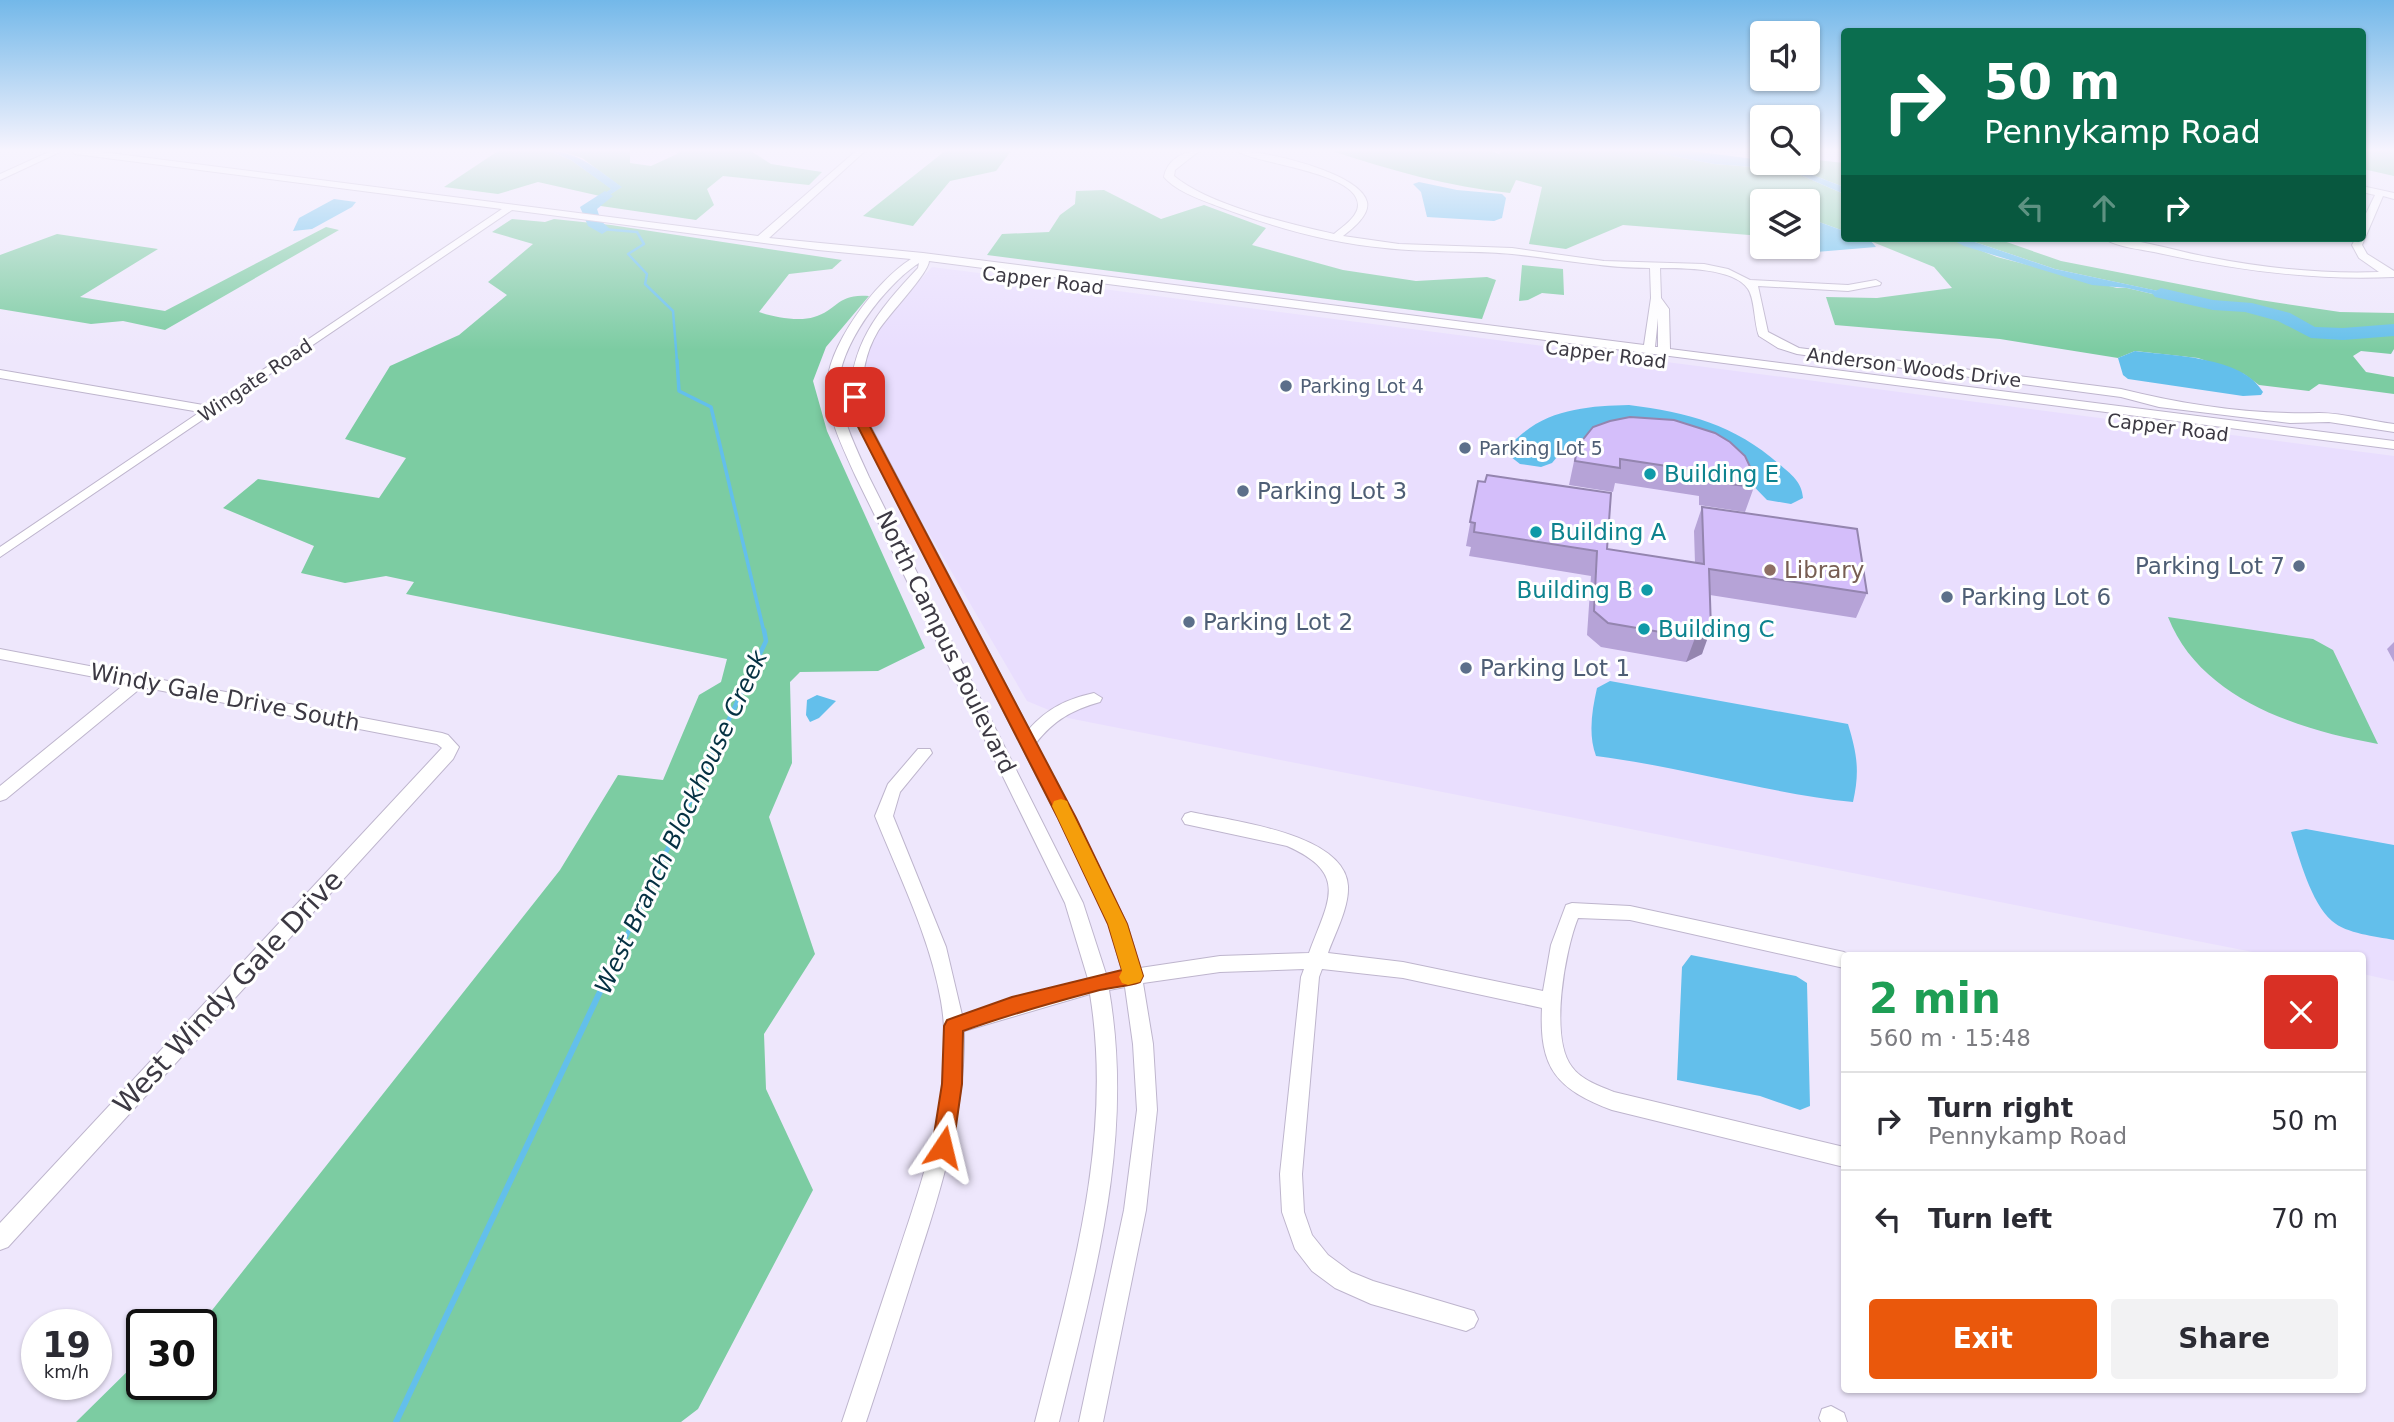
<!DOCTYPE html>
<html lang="en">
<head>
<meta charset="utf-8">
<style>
  body { margin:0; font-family:"DejaVu Sans",sans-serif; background:#f2f2f3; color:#2b2b33; height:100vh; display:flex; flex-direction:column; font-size:26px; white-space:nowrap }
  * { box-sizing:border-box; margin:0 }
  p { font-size:23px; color:#7c7c81 }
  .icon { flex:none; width:38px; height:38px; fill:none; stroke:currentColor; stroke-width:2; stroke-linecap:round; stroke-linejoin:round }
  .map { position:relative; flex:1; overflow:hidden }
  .panel { position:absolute; left:1841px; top:952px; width:525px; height:441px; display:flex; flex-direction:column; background:#fff; border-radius:7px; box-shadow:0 2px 5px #0004 }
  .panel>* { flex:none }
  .banner { position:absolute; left:1841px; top:28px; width:525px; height:214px; border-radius:7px; box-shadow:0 2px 5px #0004; background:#0b6e4f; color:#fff; overflow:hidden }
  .buttons { position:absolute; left:1750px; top:21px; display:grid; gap:14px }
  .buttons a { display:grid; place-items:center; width:70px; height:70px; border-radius:7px; background:#fff; box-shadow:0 2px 5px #0004; font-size:35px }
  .speed { position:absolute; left:21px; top:1309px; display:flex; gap:14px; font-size:35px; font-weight:700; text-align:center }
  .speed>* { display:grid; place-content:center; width:91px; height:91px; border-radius:50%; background:#fff; box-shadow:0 2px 5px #0004; line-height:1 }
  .speed small { font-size:18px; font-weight:400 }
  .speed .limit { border:4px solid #111; border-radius:10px; background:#fff; color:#111 }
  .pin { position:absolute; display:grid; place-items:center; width:60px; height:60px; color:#fff; margin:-30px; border-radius:14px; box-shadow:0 4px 10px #0006 }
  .me { position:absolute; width:77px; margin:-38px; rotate:10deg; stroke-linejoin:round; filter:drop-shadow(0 0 5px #0008) }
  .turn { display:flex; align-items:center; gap:24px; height:147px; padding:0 28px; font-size:32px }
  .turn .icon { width:91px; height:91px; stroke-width:2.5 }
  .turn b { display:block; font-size:49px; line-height:60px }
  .lanes { display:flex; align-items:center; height:66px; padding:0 28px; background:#0003; justify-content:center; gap:35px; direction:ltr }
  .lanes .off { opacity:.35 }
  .round { display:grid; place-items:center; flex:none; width:74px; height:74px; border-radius:7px; background:#f2f2f3 }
  .head { display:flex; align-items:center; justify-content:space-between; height:119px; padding:0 28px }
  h1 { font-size:42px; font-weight:600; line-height:52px; color:#1e9e55 }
  .action { display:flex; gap:14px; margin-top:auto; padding:14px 28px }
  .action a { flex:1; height:80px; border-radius:7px; background:#ea580c; color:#fff; font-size:28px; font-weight:600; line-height:80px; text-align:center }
  .action a+a { background:#f2f2f3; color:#2b2b33 }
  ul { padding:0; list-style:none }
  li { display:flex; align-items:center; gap:21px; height:98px; padding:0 28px; border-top:2px solid #e1e1e2 }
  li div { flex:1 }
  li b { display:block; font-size:26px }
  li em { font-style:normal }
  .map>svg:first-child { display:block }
  .built { fill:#e9defe }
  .green { fill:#7ccca2 }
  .water { fill:#63bfeb }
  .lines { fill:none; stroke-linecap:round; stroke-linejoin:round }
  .stream-far3 { stroke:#63bfeb; stroke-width:2.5 }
  .stream-far2 { stroke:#63bfeb; stroke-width:3.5 }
  .stream-far1 { stroke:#63bfeb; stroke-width:4.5 }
  .stream { stroke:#63bfeb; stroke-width:6 }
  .river { fill:#63bfeb; fill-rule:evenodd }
  .minor-casing { stroke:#beb5cd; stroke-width:2 }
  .minor { fill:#fff; fill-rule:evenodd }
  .wall { fill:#b6a3d7 }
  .shaded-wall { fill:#9485af }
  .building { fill:#d4befa; stroke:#9485af; stroke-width:2 }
  .route { fill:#ea580c; stroke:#983908; stroke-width:2 }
  .slow { fill:#f59e0b }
  .service-dot { fill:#5c6f8a; stroke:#fff; stroke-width:2.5 }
  .culture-dot { fill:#0f9aa8; stroke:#fff; stroke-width:2.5 }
  .education-dot { fill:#8d6e63; stroke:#fff; stroke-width:2.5 }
  .labels { text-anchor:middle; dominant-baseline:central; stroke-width:6; stroke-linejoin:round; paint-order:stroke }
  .far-street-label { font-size:19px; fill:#3c3943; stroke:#fff }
  .far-service-label { font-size:19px; fill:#4e5e75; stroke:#fff; text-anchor:start }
  .culture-label { font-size:23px; fill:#0d838f; stroke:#fff; text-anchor:start }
  .service-label { font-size:23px; fill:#4e5e75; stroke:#fff; text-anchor:start }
  .education-label { font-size:23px; fill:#785e54; stroke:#fff; text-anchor:start }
  .street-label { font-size:23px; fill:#3c3943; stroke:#fff }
  .water-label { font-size:24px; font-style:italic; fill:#053143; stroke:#fff }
  .near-street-label { font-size:28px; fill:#3c3943; stroke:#fff }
</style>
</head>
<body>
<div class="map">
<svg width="2394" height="1422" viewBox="0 0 2394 1422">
  <rect width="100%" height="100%" fill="#eee7fc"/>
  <path class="built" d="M932,267L2394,456V981L2363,974L2362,956L2268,955L1068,718L1027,701L857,410L859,377L875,329Z"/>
  <path class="green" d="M498,151H549L571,160L612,189L600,196L538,182L498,194L444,187Z
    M561,151H630V163L651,166L677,154L679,151H751L771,164L822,172L809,185L723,176L707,189L714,205L696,220L594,205L621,187L582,158Z
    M945,151H1011L996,171L950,181L913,226L863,216Z
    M1332,151H1492L1499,154L1501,151H1646L1714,164L1780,169L1798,174L1844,194V231L1808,218V201H1762V206L1752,205L1750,216L1762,222V236L1623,225L1566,249L1529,244L1542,187L1516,180L1510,193C1449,187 1390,170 1332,151Z
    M2363,151H2394V176L2363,169Z
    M1808,159L1844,163V187L1781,163H1808Z
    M1104,190L1161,219L1204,205L1266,228L1252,245L1343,270L1416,281L1487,277L1496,280L1482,319L987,255L1002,234L1049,232L1060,215L1075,204L1076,191Z
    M512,219L545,222L554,219L611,225L842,260L832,269L789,274L759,312C773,317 799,322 814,317C838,310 837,293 869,296L826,347L813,381L827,431L925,648L878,671L800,672L790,682L792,763L769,817L815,954L764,1034L766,1089L813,1190L698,1409L681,1422H76L142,1357V1384H201V1325H188L209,1314L560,870L618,775L663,780L699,695L721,682L727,659L406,594L414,582L386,576L345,583L301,573L314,546L223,508L258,479L379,498L406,458L345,439L390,366L459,335L507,295L488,282L533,244L492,232Z
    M326,227L339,230L165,330L123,321L91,324L0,309V255L57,234L158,249L80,297L165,311Z
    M1863,238H1949L1997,257L2117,288H2127L2195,304V299L2055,269L1963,238H1995L2061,261L2260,300L2340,312L2394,313V349L2391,354L2361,351L2353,356L2366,372L2394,377V394L2319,384L2309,391L2259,385L2244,374L2198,358L2135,351L2118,358L2000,339L1835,325L1826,297L1877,298L1952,288L1934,267Z
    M1522,265L1563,269L1564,295L1542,293L1528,300L1519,301Z
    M2168,617L2313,639L2333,650L2378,744C2299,730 2200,699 2168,617Z"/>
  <path class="water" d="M550,151C578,151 599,171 622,187L594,205L592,214L583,212L584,206L611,189L571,160Z
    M1646,151H1691L1762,160V163H1781L1844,187V194L1798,174L1780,169L1714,164Z
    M1419,182L1457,190L1502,194L1506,198L1502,218L1494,221L1427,217L1421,192L1413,184Z
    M334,199L356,202L352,207L312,229L293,231L299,218Z
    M1808,218L1844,231V238L1871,241L1876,247L1792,254L1762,249V244V247H1808Z
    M1949,238H1963L2055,269L2196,299L2195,304L2127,288L2092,285L1964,246Z
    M2135,351C2172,356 2242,356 2263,392L2261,395L2243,396L2128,379L2123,375L2118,358Z
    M1629,405C1687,412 1735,425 1779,464C1791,474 1802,482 1803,498L1791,504L1767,500L1735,467L1587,441L1562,451L1552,463L1541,467L1520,464L1506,453C1509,444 1516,439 1523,433C1554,408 1592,406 1629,405Z
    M1610,681L1848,724C1857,754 1860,771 1853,802C1766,793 1683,767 1596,756C1588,735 1592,710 1597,688Z
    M817,695L836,701L819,718L810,722L806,715L807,700Z
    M2306,829L2394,845V940C2375,936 2347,934 2332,921C2311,903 2299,857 2291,832Z
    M1691,955L1796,976L1807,983L1810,1106L1800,1110L1760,1096L1677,1080L1682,967Z"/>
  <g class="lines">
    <path class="stream-far3" d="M602,229L637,232L644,244L628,254L647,274L645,284L673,311L677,362"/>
    <path class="stream-far2" d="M677,360L679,391L711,407L764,632"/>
    <path class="stream-far1" d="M606,979L766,641L764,630"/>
    <path class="stream" d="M396,1422L607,977"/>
    <path class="river" d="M605,191L613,196L597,209L601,221L610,229L602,234L588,226L580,207Z
      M2161,288L2213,300L2252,303L2290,313L2315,327L2343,328L2394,324V336L2343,340L2311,338L2278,321L2245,312L2213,310L2155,297L2152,293Z"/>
    <g class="minor-casing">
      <path id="minor" d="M51,151H62L0,180V174Z
        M71,151H94L758,236L856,151H865L769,238L923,253L1644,345L1651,298L1650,268C1603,268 1559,259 1512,254C1470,250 1427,253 1385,248C1329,243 1273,227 1220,207C1202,200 1177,192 1164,177C1167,160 1183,151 1199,151L1175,170L1174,176C1209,205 1289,224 1334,234C1342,227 1358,217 1358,205C1358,172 1257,164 1236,151C1262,150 1360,172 1367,202C1370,215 1352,229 1343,236L1399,244L1512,248L1604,261L1704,264L1728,269L1750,280L1848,285L1876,280L1881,283L1880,285L1848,291L1758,286L1768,332L1799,348L2121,389C2185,405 2254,415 2319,413C2343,413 2370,421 2394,424V432L2329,422L2290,423L2159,407L2121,397L1797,354L1778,348L1759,336C1754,324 1755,299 1748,289C1734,268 1683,268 1660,268L1661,298L1669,309L1670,349L2394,441V449L929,261C929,273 888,315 878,331C863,356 861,382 862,410L1029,729C1048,708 1067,699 1094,693L1102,698L1100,702C1072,710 1054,720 1036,743L1127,924L1140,968L1220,956L1309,953C1328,901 1350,874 1287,846L1185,824L1182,819L1185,814L1191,812C1231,821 1345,833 1348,886C1349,908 1335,933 1328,953L1403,962L1543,991L1551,945L1566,905L1572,903L1630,906L1844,952L1851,956H1844V968L1630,920L1578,918C1565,950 1549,1038 1572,1067C1581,1080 1600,1086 1614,1092L1844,1147V1167L1612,1110C1557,1089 1539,1069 1542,1008L1403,978L1322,969L1319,977L1302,1174L1304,1212L1312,1235L1328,1255L1351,1272L1373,1281L1474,1311L1478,1319L1474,1327L1466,1331L1371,1304L1335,1288L1312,1271L1295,1249L1282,1212L1280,1174L1301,977L1304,969L1220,972L1143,983L1153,1044L1157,1110L1146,1210L1103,1422H1079L1124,1210L1137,1110L1133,1044L1125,987L1109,990C1135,1141 1094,1277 1059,1422H1035C1070,1282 1114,1140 1090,994L964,1031C965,1111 943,1184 918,1260C901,1314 884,1368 866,1422H842C860,1368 878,1314 896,1260C923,1178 956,1089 941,1001C930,937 899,876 875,816L888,784L918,749H930L932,753L900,792L893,816L946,947L962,1015L1088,979L1065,903L856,477C844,450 828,419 827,389C826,347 876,281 911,259L818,250L512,210L0,557V547L200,412L0,378V370L209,406L502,209L75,154ZM919,263L918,268C876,313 848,346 850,410L1058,818L1109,924L1122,971L1106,974L1083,903L869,477C857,450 842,421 839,391C836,348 885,285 919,263ZM1658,318V347H1655Z
        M2362,186L2394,193V199L2383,196L2362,245L2367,254L2394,271V277C2313,281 2234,270 2154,252C2139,249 2116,247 2103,238C2138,238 2174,251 2208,257C2264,268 2322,274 2379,272L2359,258L2352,245L2356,238H2362V222L2375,195L2362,192Z
        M0,649L442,733L448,735L459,747L453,759L8,1247L0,1250V1223L442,748L437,744L142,687L6,799L0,801V786L126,683L0,659Z
        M1831,1406L1844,1413L1847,1422H1821L1819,1418L1822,1409Z"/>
    </g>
    <use href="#minor" class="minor"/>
  </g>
  <path class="wall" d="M1577,447L1745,456L1754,487L1745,512L1699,505V496L1615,483L1613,492L1569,485Z
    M1478,481L1607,549L1695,563L1694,531L1702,507L1867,593L1856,618L1710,595L1702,654L1686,662L1601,647L1587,635L1591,576L1469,556L1471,547L1466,546Z
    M2394,642V662L2387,649Z"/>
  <path class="shaded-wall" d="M1711,629L1702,654L1686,662L1695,638Z"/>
  <path class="building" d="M1630,417L1674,420L1715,433L1730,442L1745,456L1753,473L1754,487L1707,481V472L1620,459V468L1575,461L1577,447L1593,427L1610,421Z
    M1487,475L1611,493L1607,549L1704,564L1702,507L1857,529L1867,593L1709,569L1711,629L1695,638L1608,623L1594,611L1597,551L1474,532L1475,523L1470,522L1478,481L1485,482Z"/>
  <linearGradient id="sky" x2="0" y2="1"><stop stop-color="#73b8e9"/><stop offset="0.43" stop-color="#f7f4fe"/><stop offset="1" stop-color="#f7f4fe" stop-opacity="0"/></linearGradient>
  <rect width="2394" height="350" fill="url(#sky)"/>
  <path class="route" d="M855,393L861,397L867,421L1076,818L1127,924L1143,976L1140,982C1126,987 1111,987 1096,991C1051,1003 1007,1015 963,1031L962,1084L953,1147L950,1154L943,1157L935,1154L932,1147L942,1084L944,1026L947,1020L1012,997L1122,970L1108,924L1058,818L855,421L849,397Z"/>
  <path class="slow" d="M1061,799L1067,801L1069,806L1127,924L1143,976L1140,982L1128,985L1122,983L1119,977L1122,971L1108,924L1052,806L1054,801Z"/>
  <g class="service-dot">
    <circle cx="1286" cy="386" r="7"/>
    <circle cx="1465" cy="448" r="7"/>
    <circle cx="1243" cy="491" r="7"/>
    <circle cx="2299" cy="566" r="7"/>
    <circle cx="1947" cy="597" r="7"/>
    <circle cx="1189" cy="622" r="7"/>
    <circle cx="1466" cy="668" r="7"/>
  </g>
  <g class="culture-dot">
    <circle cx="1650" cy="474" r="7"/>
    <circle cx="1536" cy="532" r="7"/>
    <circle cx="1647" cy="590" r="7"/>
    <circle cx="1644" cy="629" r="7"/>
  </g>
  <circle class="education-dot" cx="1770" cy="570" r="7"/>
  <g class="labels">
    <g class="far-street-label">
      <text transform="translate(1043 280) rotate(7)">Capper Road</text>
      <text transform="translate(1606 354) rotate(7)">Capper Road</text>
      <text transform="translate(1914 367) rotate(7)">Anderson Woods Drive</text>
      <text transform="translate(255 380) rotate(-34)">Wingate Road</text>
      <text transform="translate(2168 427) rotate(7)">Capper Road</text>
    </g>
    <g class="far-service-label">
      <text x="1300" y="386">Parking Lot 4</text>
      <text x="1479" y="448">Parking Lot 5</text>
    </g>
    <g class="culture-label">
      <text x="1664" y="474">Building E</text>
      <text x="1550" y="532">Building A</text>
      <text x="1633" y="590" text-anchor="end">Building B</text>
      <text x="1658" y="629">Building C</text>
    </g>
    <g class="service-label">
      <text x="1257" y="491">Parking Lot 3</text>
      <text x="2285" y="566" text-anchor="end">Parking Lot 7</text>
      <text x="1961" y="597">Parking Lot 6</text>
      <text x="1203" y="622">Parking Lot 2</text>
      <text x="1480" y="668">Parking Lot 1</text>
    </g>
    <g class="education-label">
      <text x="1784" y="570">Library</text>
    </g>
    <g class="street-label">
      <text transform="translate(946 642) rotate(64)">North Campus Boulevard</text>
      <text transform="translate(225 697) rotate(11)">Windy Gale Drive South</text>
    </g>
    <g class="water-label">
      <text transform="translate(681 822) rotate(-65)">West Branch Blockhouse Creek</text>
    </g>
    <g class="near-street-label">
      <text transform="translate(228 992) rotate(-47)">West Windy Gale Drive</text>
    </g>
  </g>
</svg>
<div class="buttons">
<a><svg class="icon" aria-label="sound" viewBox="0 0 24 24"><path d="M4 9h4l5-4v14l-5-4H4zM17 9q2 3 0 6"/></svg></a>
<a><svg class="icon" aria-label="search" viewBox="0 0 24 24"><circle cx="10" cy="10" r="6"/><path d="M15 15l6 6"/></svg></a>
<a><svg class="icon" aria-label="layers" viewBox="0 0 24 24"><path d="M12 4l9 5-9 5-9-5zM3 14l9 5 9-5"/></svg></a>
</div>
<div class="speed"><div>19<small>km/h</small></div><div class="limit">30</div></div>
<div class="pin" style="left:855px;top:397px;background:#d93025"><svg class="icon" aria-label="arrive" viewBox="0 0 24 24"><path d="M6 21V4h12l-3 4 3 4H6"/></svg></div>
<svg class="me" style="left:943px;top:1147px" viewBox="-20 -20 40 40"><path d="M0-17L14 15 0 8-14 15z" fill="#ea580c" stroke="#fff" stroke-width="4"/></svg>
<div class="banner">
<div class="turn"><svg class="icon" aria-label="right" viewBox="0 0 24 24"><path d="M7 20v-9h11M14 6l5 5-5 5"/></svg><div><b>50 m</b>Pennykamp Road</div></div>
<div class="lanes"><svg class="icon off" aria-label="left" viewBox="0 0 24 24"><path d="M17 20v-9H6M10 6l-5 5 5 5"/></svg><svg class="icon off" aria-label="ahead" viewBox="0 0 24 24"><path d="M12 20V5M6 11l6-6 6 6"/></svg><svg class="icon" aria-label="right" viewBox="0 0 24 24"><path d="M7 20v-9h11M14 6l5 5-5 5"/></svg></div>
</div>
<section class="panel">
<div class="head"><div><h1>2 min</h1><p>560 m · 15:48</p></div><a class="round" style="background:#d93025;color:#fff"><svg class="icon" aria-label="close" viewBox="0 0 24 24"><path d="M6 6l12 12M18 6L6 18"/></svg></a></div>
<ul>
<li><svg class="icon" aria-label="right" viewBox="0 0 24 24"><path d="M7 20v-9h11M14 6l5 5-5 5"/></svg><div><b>Turn right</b><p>Pennykamp Road</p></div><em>50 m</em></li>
<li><svg class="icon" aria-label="left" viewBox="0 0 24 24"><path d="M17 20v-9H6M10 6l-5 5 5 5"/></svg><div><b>Turn left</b></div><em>70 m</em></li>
</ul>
<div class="action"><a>Exit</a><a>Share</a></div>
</section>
</div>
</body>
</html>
